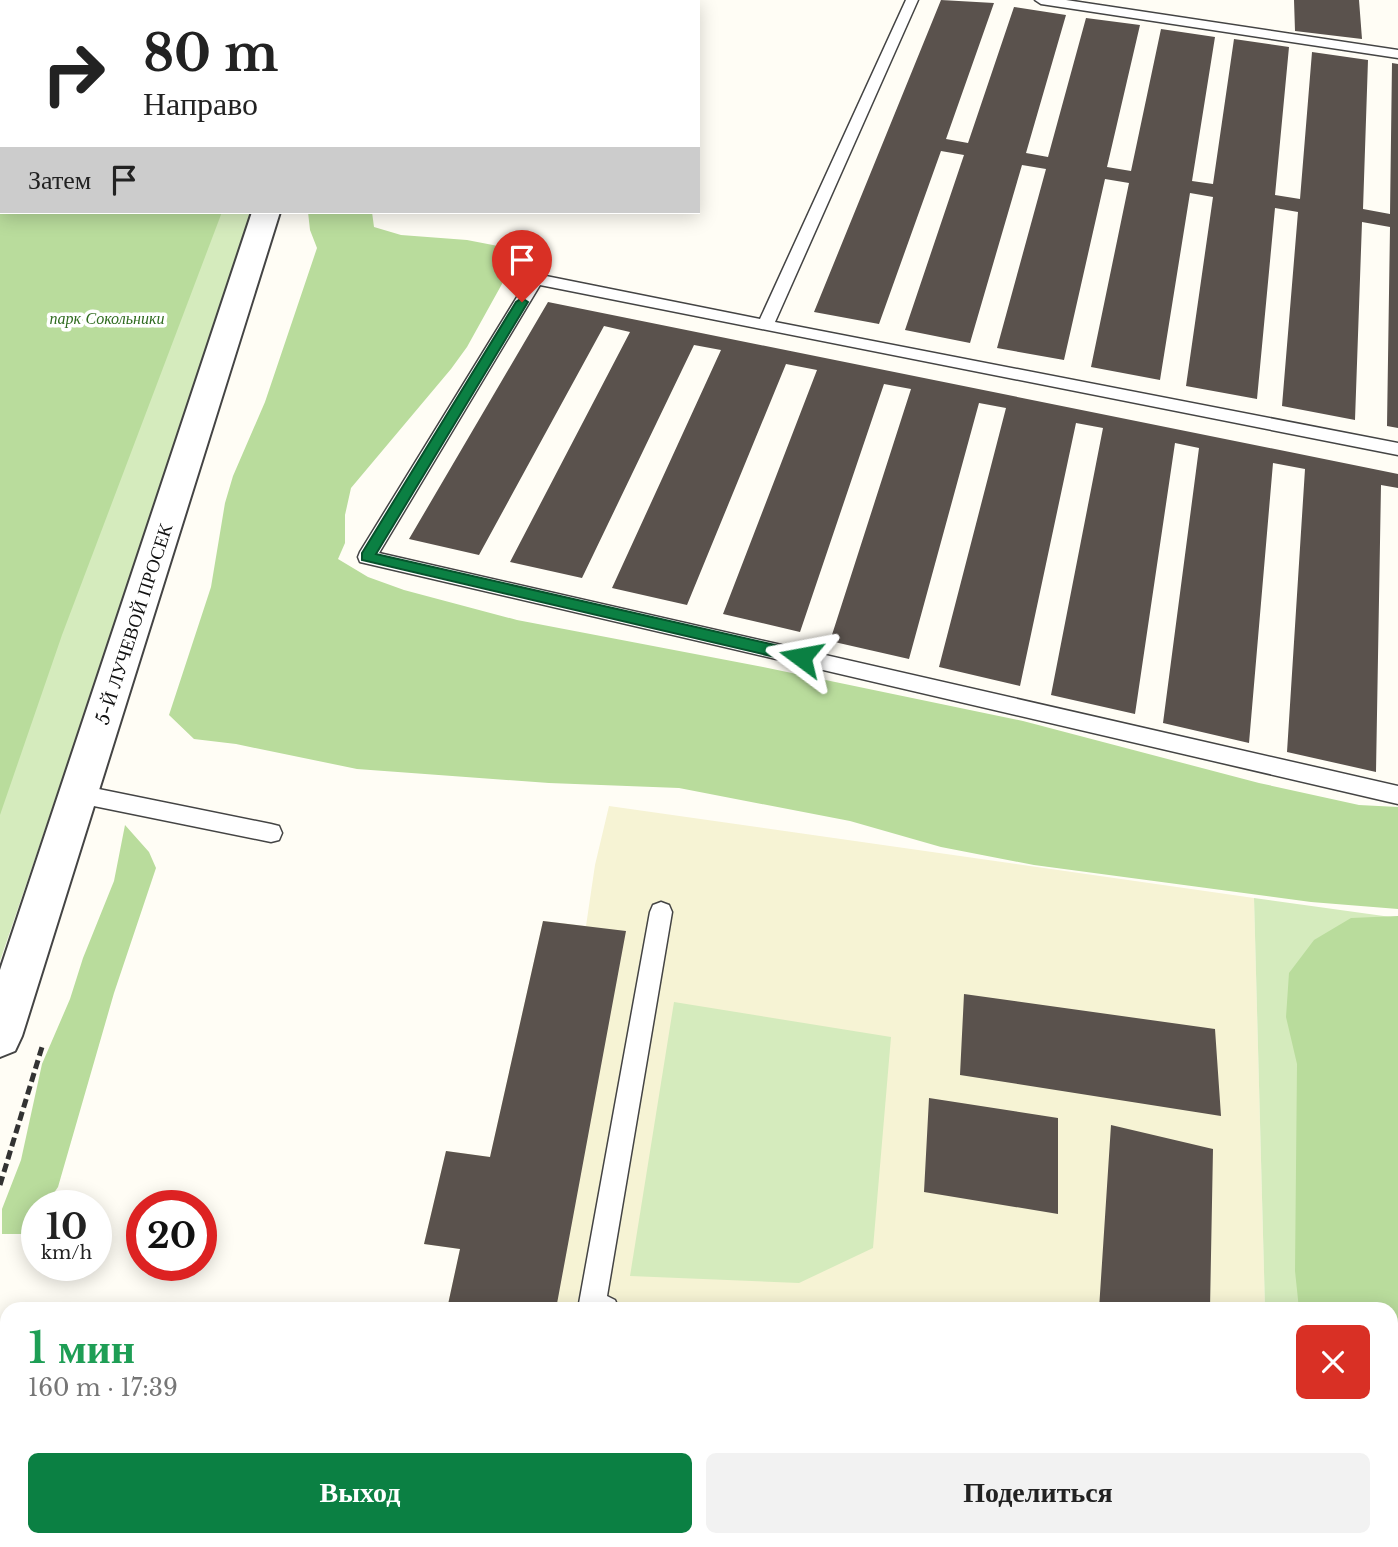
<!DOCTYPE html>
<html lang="ru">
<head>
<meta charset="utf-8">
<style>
  body { margin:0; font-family:"Libre Baskerville",serif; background:#f2f2f2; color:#222; height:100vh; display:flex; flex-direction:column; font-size:26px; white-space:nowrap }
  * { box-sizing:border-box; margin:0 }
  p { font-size:23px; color:#767676 }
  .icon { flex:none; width:38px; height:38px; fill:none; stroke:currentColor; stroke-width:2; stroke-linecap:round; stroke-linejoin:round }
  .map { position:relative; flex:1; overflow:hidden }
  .drawer { position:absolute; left:0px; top:1302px; width:1398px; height:245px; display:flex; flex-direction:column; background:#fff; border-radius:21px 21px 0 0; box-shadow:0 4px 18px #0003 }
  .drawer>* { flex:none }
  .hud { position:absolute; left:0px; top:0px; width:700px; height:214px; box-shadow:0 4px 18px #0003; background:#fff; color:#222; overflow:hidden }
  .speed { position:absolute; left:21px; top:1190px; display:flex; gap:14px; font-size:35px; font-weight:700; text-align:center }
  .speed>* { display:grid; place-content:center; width:91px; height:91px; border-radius:50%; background:#fff; box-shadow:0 4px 18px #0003; line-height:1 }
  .speed small { font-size:18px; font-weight:400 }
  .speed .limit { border:10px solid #d22; background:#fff; color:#111 }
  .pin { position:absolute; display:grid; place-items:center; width:60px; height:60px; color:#fff; margin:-72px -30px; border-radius:50% 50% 50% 0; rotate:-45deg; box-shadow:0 0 7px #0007 }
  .pin .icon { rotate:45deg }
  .me { position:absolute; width:77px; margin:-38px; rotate:283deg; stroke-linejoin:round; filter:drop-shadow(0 0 5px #0008) }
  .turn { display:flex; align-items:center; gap:24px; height:147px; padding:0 28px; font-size:32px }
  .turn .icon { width:91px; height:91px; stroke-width:2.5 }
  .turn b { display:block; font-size:49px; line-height:60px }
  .then { display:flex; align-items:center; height:66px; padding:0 28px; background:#0003; gap:14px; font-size:26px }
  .round { display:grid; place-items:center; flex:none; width:74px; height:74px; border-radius:10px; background:#f2f2f2 }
  .headline { display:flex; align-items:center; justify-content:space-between; height:119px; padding:0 28px }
  h1 { font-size:42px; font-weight:600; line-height:52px; color:#1e9e55 }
  .action { display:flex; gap:14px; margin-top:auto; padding:14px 28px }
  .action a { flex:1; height:80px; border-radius:10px; background:#0b8043; color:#fff; font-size:28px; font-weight:600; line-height:80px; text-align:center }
  .action a+a { background:#f2f2f2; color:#222 }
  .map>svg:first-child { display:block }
  .farmland { fill:#f6f3d4 }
  .green { fill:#d5ebbd }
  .forest { fill:#b9dc9c }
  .building { fill:#5a524d }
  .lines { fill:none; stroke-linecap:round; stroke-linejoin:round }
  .service-casing { stroke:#444; stroke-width:3 }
  .tertiary-casing { stroke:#444; stroke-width:4 }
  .path-far1 { stroke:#333; stroke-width:2.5; stroke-dasharray:5 2.5; stroke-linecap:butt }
  .path { stroke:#333; stroke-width:5; stroke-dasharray:9 4.5; stroke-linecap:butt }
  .service { fill:#fff; fill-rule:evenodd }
  .tertiary { fill:#fff; fill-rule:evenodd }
  .route { fill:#0b8043; stroke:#07532c; stroke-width:2 }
  .labels { text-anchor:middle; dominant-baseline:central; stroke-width:7; stroke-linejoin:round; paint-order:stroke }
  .far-park-label { font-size:16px; font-style:italic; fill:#2f6b1f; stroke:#fff }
  .street-label { font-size:19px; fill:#111; stroke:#fff }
</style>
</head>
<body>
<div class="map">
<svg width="1398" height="1547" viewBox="0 0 1398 1547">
  <rect width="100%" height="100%" fill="#fffdf5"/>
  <path class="farmland" d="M609,806L1254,898L1265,1309H447L460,1249L424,1244L446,1151L490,1157L543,921L586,926L595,865Z
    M326,1540H1271V1547H324Z"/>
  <path class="green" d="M0,0H328L2,2V212H256L0,961Z
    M1254,898L1398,918V1547H1271V1540H1391V1309H1265Z
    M674,1002L891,1037L873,1248L799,1283L630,1276Z"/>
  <path class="forest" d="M0,0H303L2,2V212H222L62,635L0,815Z
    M308,212H372L374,227L401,235L467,240L498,246L513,264L467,347L451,369L351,488L345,515V543L338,559L368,577L404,590L517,620L763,667L1023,721L1259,783L1359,805L1398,807V909L1311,902L1034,865L941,847L850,821L679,788L549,783L357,769L236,744L194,739L169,715L211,587L225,503L233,476L265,402L317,248L310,230Z
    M125,825L149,852L156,868L114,993L58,1187L45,1206H37V1219L27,1234H2V1209L21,1160L42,1064L70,999L83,958L114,881Z
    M1398,916V1547H1330L1329,1540H1391V1309H1299L1295,1271L1297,1064L1286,1017L1289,973L1314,940L1351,918Z"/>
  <path class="building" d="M941,0L994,3L946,139L968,143L1014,7L1066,15L1026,153L1048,157L1086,18L1140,25L1107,167L1131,171L1161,29L1215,37L1192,181L1213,184L1234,39L1289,47L1275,195L1300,199L1312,52L1368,60L1363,209L1390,214L1392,63L1398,64V428L1387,426L1390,227L1362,222L1355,420L1282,406L1298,212L1275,208L1257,399L1186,386L1213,197L1190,193L1160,380L1091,367L1129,183L1105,179L1064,360L997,348L1046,169L1022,165L970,343L905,330L964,155L941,151L879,324L814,312Z
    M1294,0H1359L1362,39L1295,31Z
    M548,302L1398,474V488L1381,485L1376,772L1287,752L1305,469L1273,463L1249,743L1163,723L1199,448L1175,443L1135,714L1051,695L1103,428L1076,423L1020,686L939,667L1006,408L979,403L909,659L830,641L911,389L884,384L800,632L723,614L817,370L786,364L687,605L612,588L721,350L694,345L582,578L510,562L630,332L604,326L479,555L409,539Z
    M543,921L626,931L556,1309H447L460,1249L424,1244L446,1151L490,1157Z
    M964,994L1215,1029L1221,1116L960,1075Z
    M929,1098L1058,1118V1214L924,1192Z
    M1111,1125L1213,1149L1210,1309H1099Z
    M7,1327V1540H326L324,1547L0,1545V1346Z
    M978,1540H1206V1547H977Z"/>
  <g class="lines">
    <g class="service-casing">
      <path id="service" d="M906,0H918L775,322L1398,443V455L540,285L379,553L1398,786V804L360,562L358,557L360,552L530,276L536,274L760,319Z
        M1035,0H1066L1398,50V58L1041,4Z
        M79,785L271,824L279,826L282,833L279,840L271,842L79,803L71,800L68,794L71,788Z
        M661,902L669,905L672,912L607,1296L615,1300L619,1309H578L650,912L653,905Z
        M932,1540H962V1547H932Z"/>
    </g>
    <g class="tertiary-casing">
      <path id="tertiary" d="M322,0H346V2H322Z
        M252,212H280L22,1036L15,1051L0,1057V970Z"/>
    </g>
    <path class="path-far1" d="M71,2L73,0
      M0,88L2,86"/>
    <path class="path" d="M0,1185L42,1047"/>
    <use href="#service" class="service"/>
    <use href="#tertiary" class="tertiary"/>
  </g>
  <path class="route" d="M522,298L528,302L376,554L801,651L809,657L806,661L801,663L362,560V553L516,302Z"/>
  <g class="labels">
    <g class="far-park-label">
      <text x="107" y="318">парк Сокольники</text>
    </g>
    <g class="street-label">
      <text transform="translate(134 624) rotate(-72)">5-Й ЛУЧЕВОЙ ПРОСЕК</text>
    </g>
  </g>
</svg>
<div class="speed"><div>10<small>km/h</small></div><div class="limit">20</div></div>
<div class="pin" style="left:522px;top:302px;background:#d93025"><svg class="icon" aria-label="arrive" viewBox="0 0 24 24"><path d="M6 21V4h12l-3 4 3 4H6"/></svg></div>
<svg class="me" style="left:801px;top:657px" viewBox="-20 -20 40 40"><path d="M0-17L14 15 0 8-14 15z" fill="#0b8043" stroke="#fff" stroke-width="4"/></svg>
<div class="hud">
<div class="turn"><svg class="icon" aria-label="right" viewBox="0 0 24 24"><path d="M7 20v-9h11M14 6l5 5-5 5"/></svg><div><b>80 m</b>Направо</div></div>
<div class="then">Затем<svg class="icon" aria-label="arrive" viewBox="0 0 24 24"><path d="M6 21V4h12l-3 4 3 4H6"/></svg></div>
</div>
<section class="drawer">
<div class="headline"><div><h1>1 мин</h1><p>160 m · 17:39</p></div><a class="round" style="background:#d93025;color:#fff"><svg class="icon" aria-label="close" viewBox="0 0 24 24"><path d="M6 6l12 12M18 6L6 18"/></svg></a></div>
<div class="action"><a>Выход</a><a>Поделиться</a></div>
</section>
</div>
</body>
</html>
